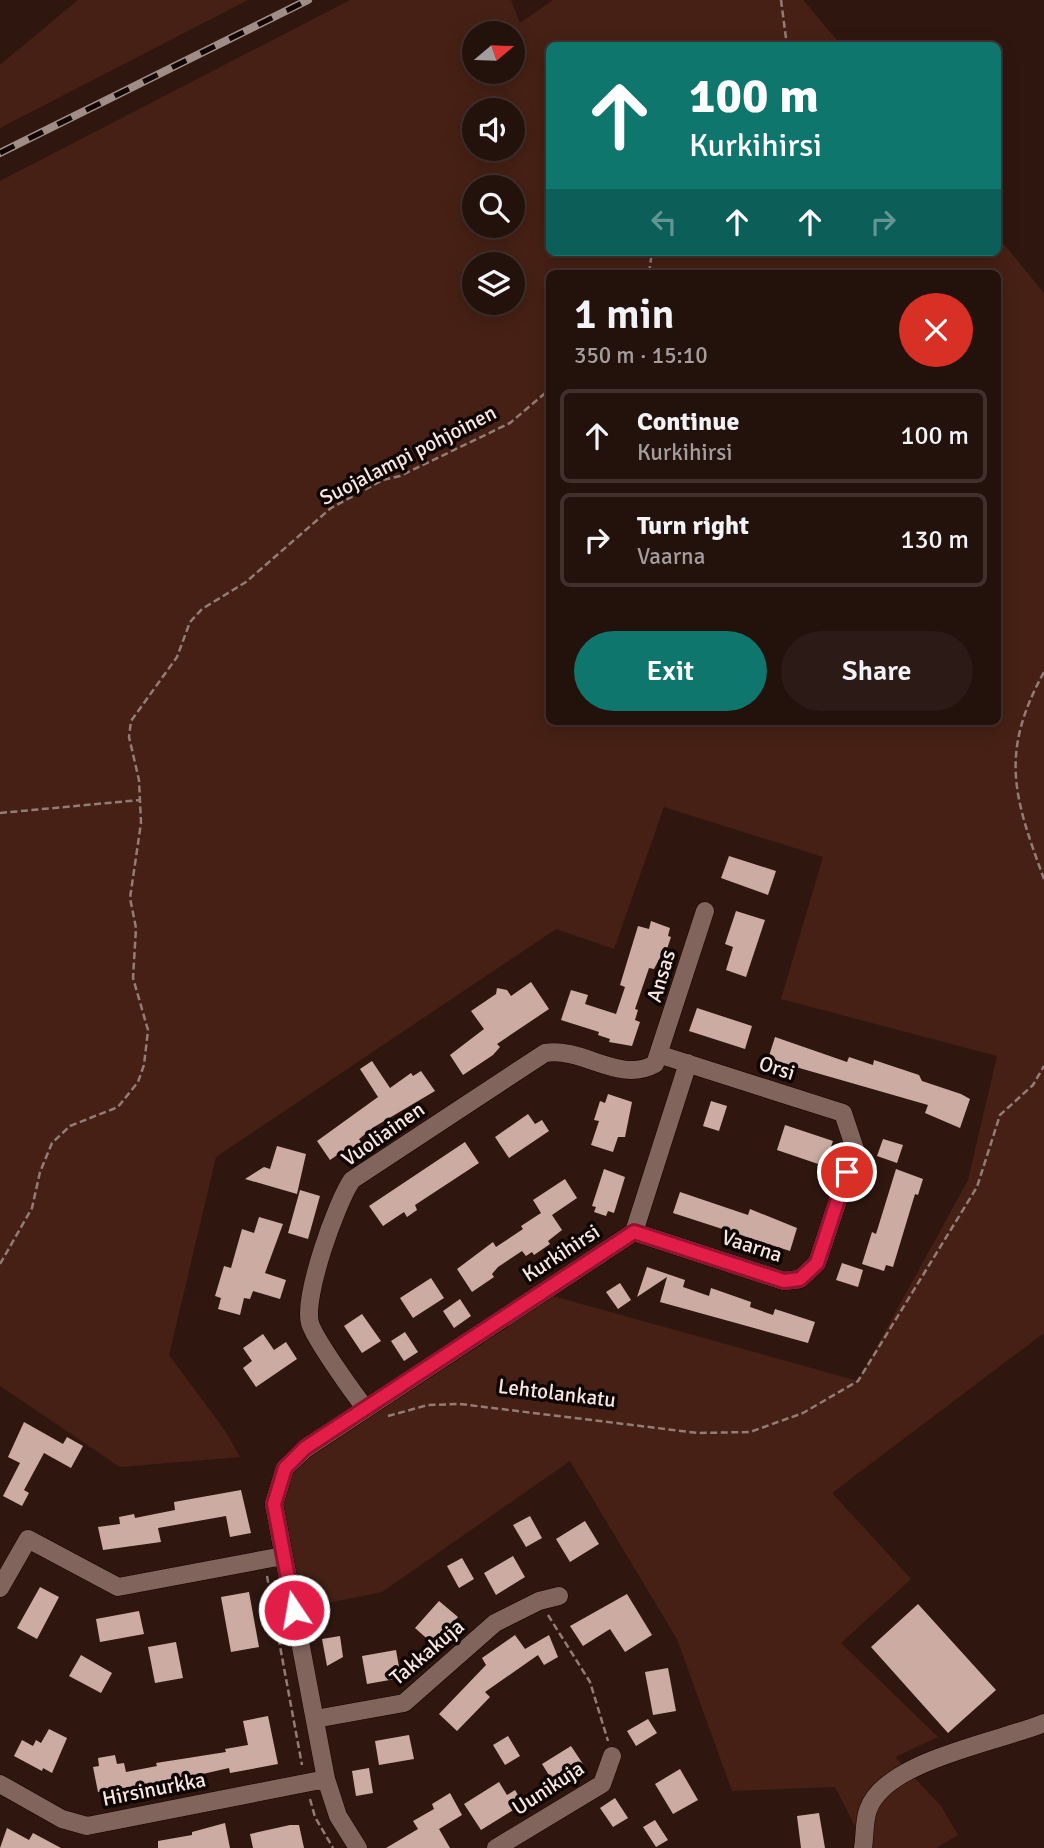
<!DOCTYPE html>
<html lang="en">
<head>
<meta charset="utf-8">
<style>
  body { margin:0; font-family:Signika,sans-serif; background:#2b1a15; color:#f1f3f6; height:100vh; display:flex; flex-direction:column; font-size:26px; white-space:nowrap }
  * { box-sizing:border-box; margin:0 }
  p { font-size:23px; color:#a39d9d }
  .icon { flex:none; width:38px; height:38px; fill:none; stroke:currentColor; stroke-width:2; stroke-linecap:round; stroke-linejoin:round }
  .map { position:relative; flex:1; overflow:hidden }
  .details { position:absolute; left:546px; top:270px; width:455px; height:455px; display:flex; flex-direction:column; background:#23110c; border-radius:10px; box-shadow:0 4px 18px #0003,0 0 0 2px #40312d }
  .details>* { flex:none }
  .hud { position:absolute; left:546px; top:42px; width:455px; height:214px; border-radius:10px; box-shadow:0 4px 18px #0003,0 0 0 2px #40312d; background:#0f766e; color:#fff; overflow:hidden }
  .needle { width:46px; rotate:71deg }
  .controls { position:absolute; left:462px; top:21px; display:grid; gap:14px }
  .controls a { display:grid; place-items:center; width:63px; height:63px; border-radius:50%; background:#23110c; box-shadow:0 4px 18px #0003,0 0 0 2px #40312d; font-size:35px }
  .pin { position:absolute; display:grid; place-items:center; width:60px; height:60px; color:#fff; margin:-30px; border:4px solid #fff; border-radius:50%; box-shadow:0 2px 7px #0007 }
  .me { position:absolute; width:77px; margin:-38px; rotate:348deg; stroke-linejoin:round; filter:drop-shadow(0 0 5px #0008) }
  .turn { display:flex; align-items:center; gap:24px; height:147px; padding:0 28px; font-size:32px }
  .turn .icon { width:91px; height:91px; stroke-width:2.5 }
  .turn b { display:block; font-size:49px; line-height:60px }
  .lanes { display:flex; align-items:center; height:66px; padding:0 28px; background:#0003; justify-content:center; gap:35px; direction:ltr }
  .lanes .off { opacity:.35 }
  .round { display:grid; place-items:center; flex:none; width:74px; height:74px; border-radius:37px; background:#2b1a15 }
  .overview { display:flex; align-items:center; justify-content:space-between; height:119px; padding:0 28px }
  h1 { font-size:42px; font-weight:600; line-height:52px }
  .button { display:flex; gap:14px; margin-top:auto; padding:14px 28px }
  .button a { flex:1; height:80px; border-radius:42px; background:#0f766e; color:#fff; font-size:28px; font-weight:600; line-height:80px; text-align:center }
  .button a+a { background:#2b1a15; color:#f1f3f6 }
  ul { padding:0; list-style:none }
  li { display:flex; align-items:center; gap:21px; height:94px; margin:0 14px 10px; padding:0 14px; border:4px solid #40312d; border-radius:10px }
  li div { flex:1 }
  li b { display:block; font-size:26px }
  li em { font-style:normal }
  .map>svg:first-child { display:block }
  .green { fill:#462014; fill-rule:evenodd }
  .building { fill:#ccaca2 }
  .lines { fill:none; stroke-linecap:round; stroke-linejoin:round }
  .minor-casing { stroke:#150300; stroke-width:19 }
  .path { stroke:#917d76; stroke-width:2.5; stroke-dasharray:7 3.5; stroke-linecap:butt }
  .minor { stroke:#81645b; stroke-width:18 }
  .rail-casing { stroke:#a18d87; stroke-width:8 }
  .rail { stroke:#0f0604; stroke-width:5; stroke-dasharray:16; stroke-linecap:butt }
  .route-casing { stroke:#92132f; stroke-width:18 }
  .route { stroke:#e11d48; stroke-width:12 }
  .labels { text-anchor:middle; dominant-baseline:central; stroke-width:7; stroke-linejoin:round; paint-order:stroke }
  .street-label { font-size:21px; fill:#f7e6e1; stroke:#0f0604 }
</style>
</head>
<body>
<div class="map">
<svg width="1044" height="1848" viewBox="0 0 1044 1848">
  <rect width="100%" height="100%" fill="#2f1710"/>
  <path class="green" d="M78,0H248L0,128V65Z
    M350,0H511L520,23L553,0H803L841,45L550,46V252H998V237L1044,293V1333L832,1493L911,1579L841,1643L938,1737L895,1757L941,1806L958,1835L936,1848H866L835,1787L732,1791L677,1639L570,1461L382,1592L294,1610L274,1504L285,1468L542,1293L858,1381L968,1180L997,1056L781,999L823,857L664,807L614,949L556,929L216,1157L169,1355L226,1432L240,1457L120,1467L0,1386V181ZM474,33H513V72H474ZM474,110H513V149H474ZM474,187H513V226H474ZM474,264H513V303H474ZM550,273H998V721H550Z"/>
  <path class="building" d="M729,856L776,871L768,895L721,878Z
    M736,911L765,920L746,977L726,970L733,947L725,944Z
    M651,921L670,928L668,936L671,937L665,955L662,954L654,969L649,968L635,1009L638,1010L635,1020L640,1022L632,1046L609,1042L610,1039L598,1035L599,1032L561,1020L571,990L588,995L585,1004L616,1014L625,987L620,985L638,926L649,929Z
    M531,982L549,1009L497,1044L500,1047L493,1055L463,1075L450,1055L484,1029L471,1011L496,994L497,988L507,990L511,996Z
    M697,1008L752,1026L745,1049L689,1031Z
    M775,1037L847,1062L849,1057L873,1065L874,1060L919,1075L922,1081L961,1094L970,1099L960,1128L925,1113L928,1105L768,1059Z
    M372,1061L390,1088L411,1073L413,1076L421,1071L435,1091L374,1127L359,1139L362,1144L349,1153L346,1149L330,1160L317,1141L378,1097L360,1069Z
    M608,1094L632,1102L625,1137H618L613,1152L591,1145L599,1121L594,1120L600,1101L605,1103Z
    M711,1101L727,1106L719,1131L703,1126Z
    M528,1114L535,1124L542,1120L549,1131L509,1158L495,1137Z
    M785,1125L833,1141L824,1166L777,1150Z
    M883,1139L903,1145L897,1163L877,1156Z
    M465,1142L479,1163L415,1205L417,1210L407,1217L404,1212L383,1226L369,1206Z
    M277,1146L306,1154L297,1194L245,1179L264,1167L270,1169Z
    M604,1169L625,1177L614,1213L608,1211L606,1216L594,1212L596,1207L592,1206Z
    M896,1169L923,1179L918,1195L915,1194L893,1267L886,1265L884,1271L862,1264L872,1232L876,1234Z
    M565,1179L577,1198L552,1215L562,1230L548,1241L550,1244L534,1255L532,1252L526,1256L522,1251L498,1267L492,1274L494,1277L472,1292L457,1269L493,1242L496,1247L523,1229L521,1226L541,1213L533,1200Z
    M300,1190L320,1196L308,1239L288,1233Z
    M680,1192L748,1215L750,1209L797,1228L790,1251L673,1213Z
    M259,1217L283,1224L265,1273L286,1280L280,1299L253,1291L250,1299L244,1298L240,1315L218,1309L221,1298L215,1296L224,1266L231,1268L242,1229L254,1233Z
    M842,1263L863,1270L858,1287L836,1280Z
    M647,1267L685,1280L683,1287L709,1296L711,1288L751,1302L750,1307L773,1315L775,1309L815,1322L808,1343L660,1302L667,1277L637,1297Z
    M431,1278L444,1298L413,1318L400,1298Z
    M620,1283L631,1300L618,1309L606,1292Z
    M460,1299L471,1316L454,1328L443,1311Z
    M362,1314L381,1341L362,1353L344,1326Z
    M405,1332L418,1352L404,1361L391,1341Z
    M263,1334L274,1350L286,1342L297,1359L256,1387L243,1368L252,1361L243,1348Z
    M24,1422L63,1444L67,1437L83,1446L71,1468L44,1453L24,1490L29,1493L22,1506L3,1496L20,1463L8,1457Z
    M241,1490L251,1533L230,1537L226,1516L158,1528L161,1542L103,1550L98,1527L120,1524L119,1517L134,1514L135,1518L175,1510L174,1502Z
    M530,1516L542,1538L526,1547L513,1525Z
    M585,1521L599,1544L570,1562L556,1539Z
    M513,1556L525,1577L496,1595L484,1573Z
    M462,1558L474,1579L459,1588L447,1566Z
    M40,1587L59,1597L37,1639L17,1628Z
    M249,1592L259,1647L231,1652L221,1597Z
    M627,1594L652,1635L625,1652L610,1629L583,1646L570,1626Z
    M439,1601L458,1617L433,1644L415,1628Z
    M918,1604L996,1690L948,1733L871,1647Z
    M139,1611L144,1634L100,1642L96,1619Z
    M515,1635L525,1649L549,1635L558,1657L544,1665L538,1655L485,1692L490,1697L457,1731L439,1714L486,1665L482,1658Z
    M340,1636L343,1657L327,1666L322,1639Z
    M176,1642L183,1678L155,1683L148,1647Z
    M396,1650L401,1678L367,1684L362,1656Z
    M81,1655L112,1673L101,1693L69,1676Z
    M668,1668L676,1711L653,1715L645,1672Z
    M268,1716L278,1764L230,1773L229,1768L172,1781L98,1792L93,1767L99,1766L98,1758L115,1755L117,1764L124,1763L126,1772L157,1766L156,1763L226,1752L225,1749L248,1745L243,1721Z
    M648,1719L657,1733L636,1746L627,1731Z
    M49,1729L67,1738L52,1773L43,1768L42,1771L14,1756L22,1740L33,1746L36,1740L41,1743Z
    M409,1735L414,1759L379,1765L375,1741Z
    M508,1736L520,1756L505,1765L493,1745Z
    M571,1746L583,1764L554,1783L542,1764Z
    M369,1768L373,1793L356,1796L352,1771Z
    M680,1769L698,1800L673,1814L655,1784Z
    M499,1782L507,1795L515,1790L523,1804L481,1830L464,1804Z
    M450,1793L462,1815L439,1829L450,1848H386L418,1829L413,1821L434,1809L432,1804Z
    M615,1798L628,1818L613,1827L600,1808Z
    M819,1813L825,1848H801L797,1816Z
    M655,1820L668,1840L656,1847L643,1827Z
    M225,1823L230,1848H158V1841L192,1835V1832Z
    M290,1825H299L304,1848H253L250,1834Z
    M7,1828L29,1840L33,1833L61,1848H0Z"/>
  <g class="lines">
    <g class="minor-casing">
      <path id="minor" d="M634,1232L784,1281L800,1279L817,1263L855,1149L843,1113L661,1055
        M366,1409C354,1394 314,1338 310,1323C303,1297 336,1203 352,1180L545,1053C584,1047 619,1084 655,1064L705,911
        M0,1588L28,1539L118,1587L283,1556
        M315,1719L404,1703L495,1623L539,1601L559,1596
        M0,1784L62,1819L87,1826L326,1779
        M358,1848L338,1816L326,1779L274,1504L285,1468L305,1449L634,1232L688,1063
        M496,1848L602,1784L612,1756
        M863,1848C865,1836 864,1821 868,1810C885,1760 999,1742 1044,1723"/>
    </g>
    <path class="path" d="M781,0L787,46
      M649,273L652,252
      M1044,672C999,754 1014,797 1044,879
      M0,813L140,800
      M0,1264L32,1208L40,1172L52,1143L70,1126L118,1107L138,1082L144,1065L148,1030L133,978L136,928L130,898L141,823L139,780L129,737L131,721L177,657L190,622L202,609L246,582L331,508L383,480L400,476L510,423L550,389
      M388,1416L428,1405L460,1404L698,1433L750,1432L803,1413L858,1381L977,1187L1000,1115L1033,1085L1044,1066
      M267,1576L302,1765
      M548,1615L590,1682L608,1741
      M310,1799L315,1817L333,1848"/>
    <use href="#minor" class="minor"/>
    <g class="rail-casing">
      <path id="rail" d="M0,153L308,0"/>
    </g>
    <use href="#rail" class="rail"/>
  </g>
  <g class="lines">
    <g class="route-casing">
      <path id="route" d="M294,1610L274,1504L285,1468L305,1448L634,1232L784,1281L800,1279L817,1263L847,1172"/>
    </g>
    <use href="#route" class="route"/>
  </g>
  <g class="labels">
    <g class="street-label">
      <text transform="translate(408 455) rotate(-27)">Suojalampi pohjoinen</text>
      <text transform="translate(661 976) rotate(-73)">Ansas</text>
      <text transform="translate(777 1068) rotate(18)">Orsi</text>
      <text transform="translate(383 1134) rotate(-35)">Vuoliainen</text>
      <text transform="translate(752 1246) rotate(18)">Vaarna</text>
      <text transform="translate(561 1253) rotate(-33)">Kurkihirsi</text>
      <text transform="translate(557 1393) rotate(7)">Lehtolankatu</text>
      <text transform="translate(427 1652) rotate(-40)">Takkakuja</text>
      <text transform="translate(548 1788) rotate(-33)">Uunikuja</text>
      <text transform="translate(154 1789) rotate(-11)">Hirsinurkka</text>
    </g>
  </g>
</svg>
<div class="controls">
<a><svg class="needle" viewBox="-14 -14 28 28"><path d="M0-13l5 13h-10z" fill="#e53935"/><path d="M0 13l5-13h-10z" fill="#a39d9d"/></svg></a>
<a><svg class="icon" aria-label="sound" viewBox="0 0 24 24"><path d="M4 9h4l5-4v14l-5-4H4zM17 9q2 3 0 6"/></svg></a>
<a><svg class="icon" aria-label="search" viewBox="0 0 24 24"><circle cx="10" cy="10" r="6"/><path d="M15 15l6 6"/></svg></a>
<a><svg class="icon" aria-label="layers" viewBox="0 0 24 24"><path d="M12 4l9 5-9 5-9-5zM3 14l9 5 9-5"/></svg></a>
</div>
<div class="pin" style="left:847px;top:1172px;background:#d93025"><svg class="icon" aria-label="arrive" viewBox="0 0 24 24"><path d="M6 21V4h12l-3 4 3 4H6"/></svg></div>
<svg class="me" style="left:294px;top:1610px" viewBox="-20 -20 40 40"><circle r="17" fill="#e11d48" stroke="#fff" stroke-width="3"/><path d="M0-11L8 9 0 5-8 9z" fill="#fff"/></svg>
<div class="hud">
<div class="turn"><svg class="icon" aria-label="ahead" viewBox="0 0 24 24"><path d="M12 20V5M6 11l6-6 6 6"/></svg><div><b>100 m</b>Kurkihirsi</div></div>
<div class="lanes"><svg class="icon off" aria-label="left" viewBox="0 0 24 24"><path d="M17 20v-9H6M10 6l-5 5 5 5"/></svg><svg class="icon" aria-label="ahead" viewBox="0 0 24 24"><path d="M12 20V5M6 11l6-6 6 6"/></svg><svg class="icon" aria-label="ahead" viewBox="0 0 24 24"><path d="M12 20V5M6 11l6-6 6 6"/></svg><svg class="icon off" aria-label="right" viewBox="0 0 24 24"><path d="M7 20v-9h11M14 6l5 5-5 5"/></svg></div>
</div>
<section class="details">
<div class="overview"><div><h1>1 min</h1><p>350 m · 15:10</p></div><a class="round" style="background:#d93025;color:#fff"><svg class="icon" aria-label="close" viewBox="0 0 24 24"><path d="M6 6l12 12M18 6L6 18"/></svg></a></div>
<ul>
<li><svg class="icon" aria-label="ahead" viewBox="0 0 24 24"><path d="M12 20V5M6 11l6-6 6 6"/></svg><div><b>Continue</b><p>Kurkihirsi</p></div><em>100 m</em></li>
<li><svg class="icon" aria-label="right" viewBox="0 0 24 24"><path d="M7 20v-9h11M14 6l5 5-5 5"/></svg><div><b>Turn right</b><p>Vaarna</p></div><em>130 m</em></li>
</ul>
<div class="button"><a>Exit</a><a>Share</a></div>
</section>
</div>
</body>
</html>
